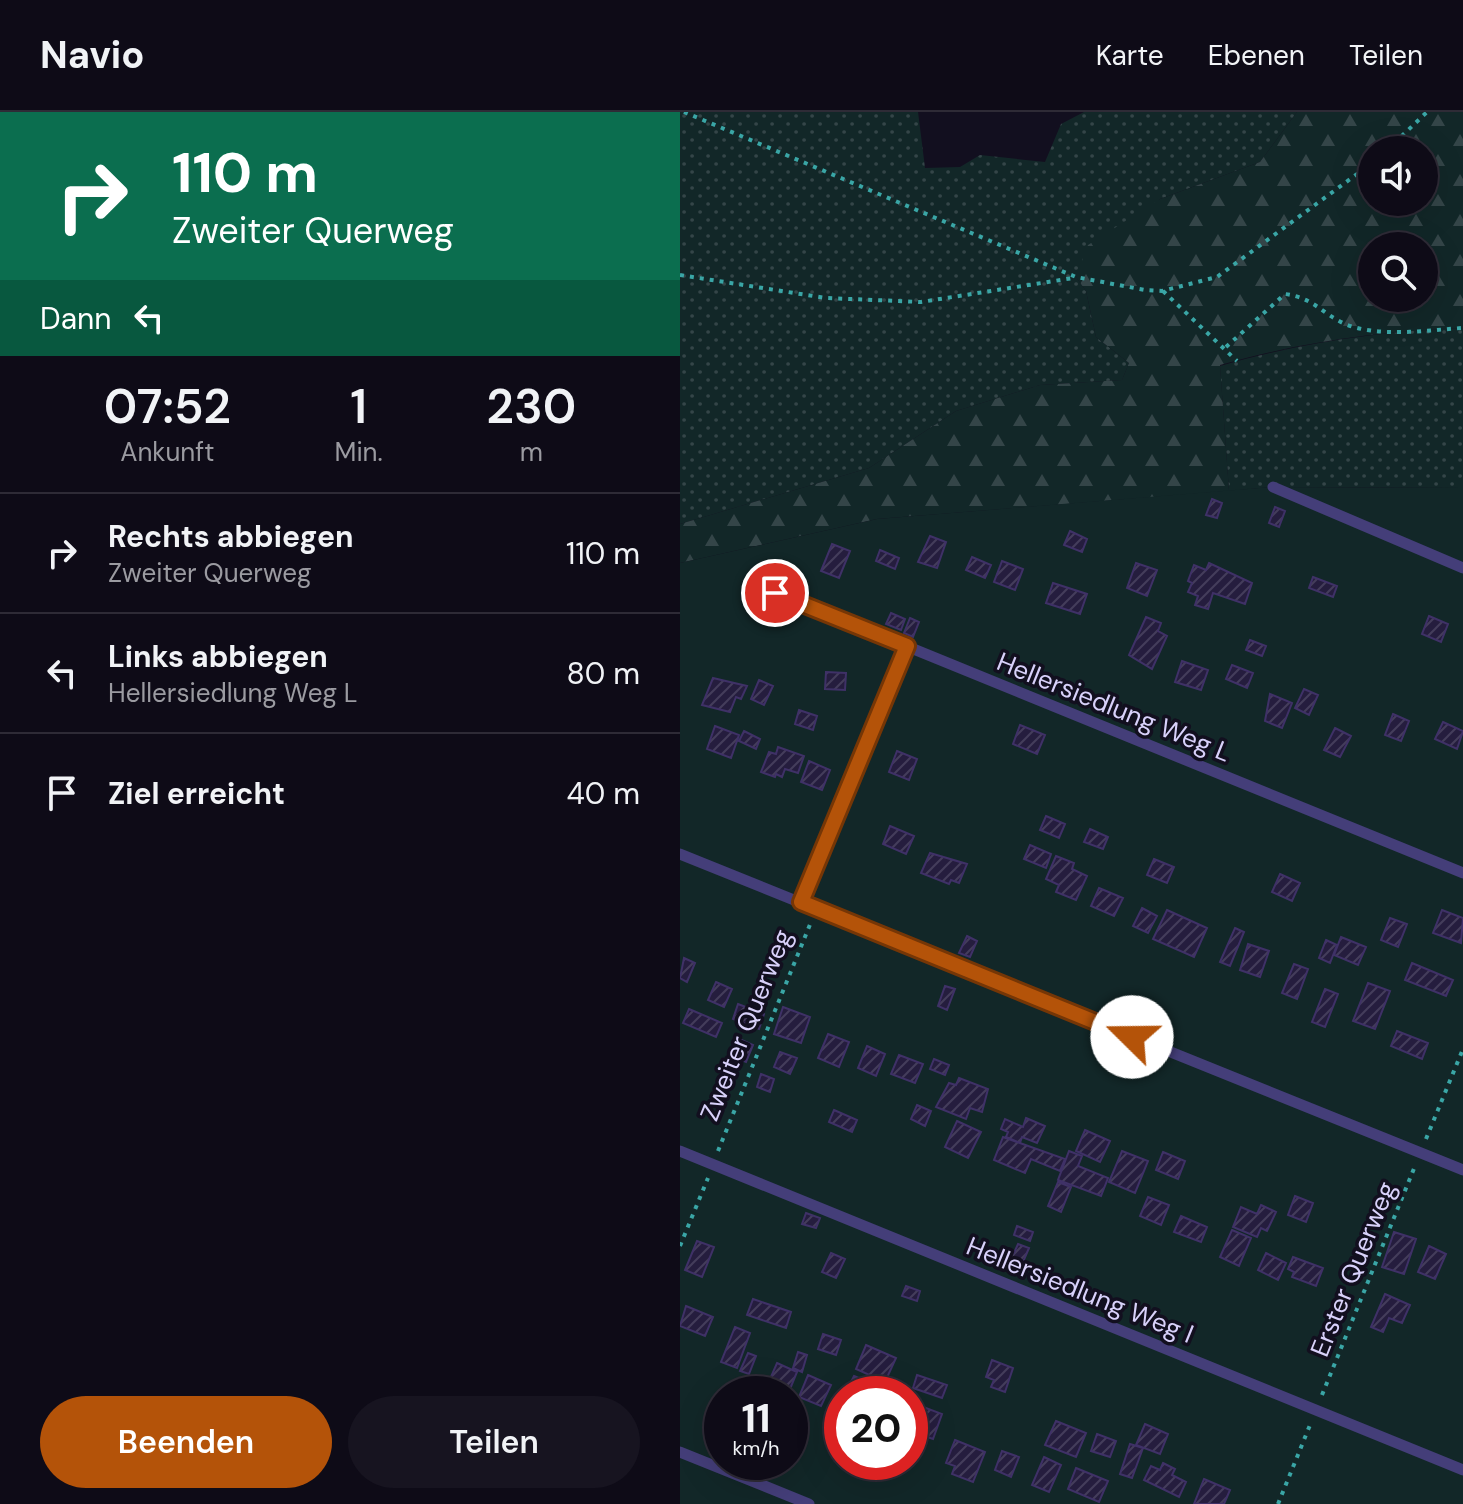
<!DOCTYPE html>
<html lang="de">
<head>
<meta charset="utf-8">
<style>
  body { margin:0; font-family:"DM Sans",sans-serif; background:#171420; color:#f1f3f6; height:100vh; display:flex; flex-direction:column; font-size:30px; white-space:nowrap }
  * { box-sizing:border-box; margin:0 }
  p { font-size:26px; color:#9b9ba1 }
  .icon { flex:none; width:44px; height:44px; fill:none; stroke:currentColor; stroke-width:2; stroke-linecap:round; stroke-linejoin:round }
  .map { position:relative; flex:1; overflow:hidden }
  .drawer { display:flex; flex-direction:column; background:#0e0b17; width:680px }
  .drawer>* { flex:none }
  .hud { background:#0b6e4f; color:#fff; overflow:hidden }
  .buttons { position:absolute; left:678px; top:24px; display:grid; gap:16px }
  .buttons a { display:grid; place-items:center; width:80px; height:80px; border-radius:50%; background:#0e0b17; box-shadow:0 8px 32px #0002,0 0 0 2px #2e2b36; font-size:40px }
  .speed { position:absolute; left:24px; top:1264px; display:flex; gap:16px; font-size:40px; font-weight:700; text-align:center }
  .speed>* { display:grid; place-content:center; width:104px; height:104px; border-radius:50%; background:#0e0b17; box-shadow:0 8px 32px #0002,0 0 0 2px #2e2b36; line-height:1 }
  .speed small { font-size:20px; font-weight:400 }
  .speed .limit { border:12px solid #d22; background:#fff; color:#111 }
  .pin { position:absolute; display:grid; place-items:center; width:68px; height:68px; color:#fff; margin:-34px; border:4px solid #fff; border-radius:50%; box-shadow:0 2px 8px #0007 }
  .me { position:absolute; width:88px; margin:-44px; rotate:292deg; stroke-linejoin:round; filter:drop-shadow(0 0 6px #0008) }
  .turn { display:flex; align-items:center; gap:28px; height:168px; padding:0 40px; font-size:36px }
  .turn .icon { width:104px; height:104px; stroke-width:2.5 }
  .turn b { display:block; font-size:56px; line-height:68px }
  .then { display:flex; align-items:center; height:76px; padding:0 40px; background:#0003; gap:16px; font-size:30px }
  .eta { display:flex; justify-content:space-evenly; align-items:center; height:136px; text-align:center }
  .eta b { font-size:48px; font-weight:600; line-height:56px }
  .cta { display:flex; gap:16px; margin-top:auto; padding:16px 40px }
  .cta a { flex:1; height:92px; border-radius:48px; background:#b45309; color:#fff; font-size:32px; font-weight:600; line-height:92px; text-align:center }
  .cta a+a { background:#171420; color:#f1f3f6 }
  ul { padding:0; list-style:none }
  li { display:flex; align-items:center; gap:24px; height:120px; padding:0 40px; border-top:2px solid #2e2b36 }
  li div { flex:1 }
  li b { display:block; font-size:30px }
  li em { font-style:normal }
  header { display:flex; align-items:center; gap:48px; box-sizing:border-box; height:112px; padding:0 40px; background:#0e0b17; border-bottom:2px solid #2e2b36 }
  header strong { font-size:38px }
  nav { display:flex; gap:44px; margin-inline-start:auto; font-size:28px }
  main { display:flex; flex:1; min-height:0 }
  .map>svg:first-child { display:block }
  .grass { fill:url(#grass-dots) }
  .forest { fill:url(#forest-firs); fill-rule:evenodd }
  .garden { fill:#122728; fill-rule:evenodd }
  .building { fill:url(#building-hatch); stroke:#3f3167; stroke-width:2 }
  .lines { fill:none; stroke-linecap:round; stroke-linejoin:round }
  .path { stroke:#3aa6a6; stroke-width:4; stroke-dasharray:4 6; stroke-linecap:butt }
  .lane { stroke:#443e79; stroke-width:11 }
  .route-casing { stroke:#753606; stroke-width:20 }
  .route { stroke:#b45309; stroke-width:14 }
  .labels { text-anchor:middle; dominant-baseline:central; stroke-width:7; stroke-linejoin:round; paint-order:stroke }
  .street-label { font-size:26px; fill:#d8d1fa; stroke:#120f1f }
</style>
</head>
<body>
<header>
<strong>Navio</strong>
<nav><a>Karte</a><a>Ebenen</a><a>Teilen</a></nav>
</header>
<main>
<section class="drawer">
<div class="hud">
<div class="turn"><svg class="icon" aria-label="right" viewBox="0 0 24 24"><path d="M7 20v-9h11M14 6l5 5-5 5"/></svg><div><b>110 m</b>Zweiter Querweg</div></div>
<div class="then">Dann<svg class="icon" aria-label="left" viewBox="0 0 24 24"><path d="M17 20v-9H6M10 6l-5 5 5 5"/></svg></div>
</div>
<div class="eta">
<div><b>07:52</b><p>Ankunft</p></div>
<div><b>1</b><p>Min.</p></div>
<div><b>230</b><p>m</p></div>
</div>
<ul>
<li><svg class="icon" aria-label="right" viewBox="0 0 24 24"><path d="M7 20v-9h11M14 6l5 5-5 5"/></svg><div><b>Rechts abbiegen</b><p>Zweiter Querweg</p></div><em>110 m</em></li>
<li><svg class="icon" aria-label="left" viewBox="0 0 24 24"><path d="M17 20v-9H6M10 6l-5 5 5 5"/></svg><div><b>Links abbiegen</b><p>Hellersiedlung Weg L</p></div><em>80 m</em></li>
<li><svg class="icon" aria-label="arrive" viewBox="0 0 24 24"><path d="M6 21V4h12l-3 4 3 4H6"/></svg><div><b>Ziel erreicht</b></div><em>40 m</em></li>
</ul>
<div class="cta"><a>Beenden</a><a>Teilen</a></div>
</section>
<div class="map">
<svg width="783" height="1392" viewBox="0 0 783 1392">
  <defs>
    <pattern id="grass-dots" width="8" height="8" patternUnits="userSpaceOnUse" patternTransform="scale(2)"><rect width="8" height="8" fill="#122728"/><path d="M2 2h.1M6 6h.1" fill="none" stroke="#344548" stroke-width="1.8" stroke-linecap="round"/></pattern>
    <pattern id="forest-firs" width="22" height="20" patternUnits="userSpaceOnUse" patternTransform="scale(2)"><rect width="22" height="20" fill="#122728"/><path d="M5 1l3.5 6h-7zM16 11l3.5 6h-7z" fill="#344548"/></pattern>
    <pattern id="building-hatch" width="6" height="6" patternUnits="userSpaceOnUse" patternTransform="scale(2)"><rect width="6" height="6" fill="#251d3e"/><path d="M-1 1l2-2M0 6l6-6M5 7l2-2" fill="none" stroke="#443d5b"/></pattern>
  </defs>
  <rect width="100%" height="100%" fill="#120f1f"/>
  <path class="grass" d="M0,0H238L245,56L280,55L300,43L365,50L381,12L404,0H617L580,50L480,87L396,165L406,179L416,225L449,251L442,268L360,273L276,299L189,356L0,412Z
    M783,216V376L593,375L549,379L540,254C620,231 700,219 783,216Z"/>
  <path class="forest" d="M617,0H783V216C701,219 620,230 540,253L549,379L197,407L0,451V412L189,356L276,299L360,273L442,268L449,251L416,225L406,179L396,165L408,133L480,87L580,50ZM692,38H744V90H692ZM692,134H744V186H692Z"/>
  <path class="garden" d="M593,375L783,376V1392H0V451L197,407ZM42,1282H110V1350H42ZM162,1282H230V1350H162Z"/>
  <path class="building" d="M532,387L542,391L537,406L526,403Z
    M595,395L605,399L599,415L589,411Z
    M390,419L407,427L402,440L384,433Z
    M250,424L266,430L257,456L238,450Z
    M152,432L170,439L159,466L141,459Z
    M200,438L219,446L215,457L196,449Z
    M292,445L311,453L305,466L286,458Z
    M322,449L343,457L335,478L314,470Z
    M456,451L477,458L467,484L447,476Z
    M529,451L572,471L565,492L533,481L528,497L515,493L518,484L508,480L512,471L508,469L514,453L526,458Z
    M633,465L657,474L653,485L629,476Z
    M373,471L407,482L400,502L366,491Z
    M211,501L225,507L221,518L206,512Z
    M749,504L768,512L761,530L742,522Z
    M466,505L481,511L478,519L487,524L472,557L449,543Z
    M230,506L239,510L233,525L224,521Z
    M570,528L586,534L582,544L566,538Z
    M502,549L528,558L521,578L495,570Z
    M552,553L573,561L567,576L546,567Z
    M146,560L166,561L165,578L145,577Z
    M33,566L67,574L61,587L56,585L50,600L22,593Z
    M79,568L93,574L84,593L71,587Z
    M624,577L638,583L629,603L615,596Z
    M590,582L612,591L602,616L585,609Z
    M119,598L137,604L133,618L115,612Z
    M713,602L729,609L721,629L705,623Z
    M763,610L783,619L777,637L755,627Z
    M340,613L365,623L357,642L333,632Z
    M35,614L59,623L51,646L27,637Z
    M655,616L671,624L660,645L644,638Z
    M64,619L80,627L76,637L59,629Z
    M98,635L124,644L118,661L105,657L102,665L96,662L95,665L81,660L89,640L96,642Z
    M217,639L237,647L229,668L209,660Z
    M129,649L150,658L142,678L121,670Z
    M366,704L385,712L379,726L360,718Z
    M210,714L234,724L226,742L203,732Z
    M410,717L428,725L423,737L404,730Z
    M350,733L371,742L366,756L344,747Z
    M250,741L287,752L279,771L271,768L269,772L241,761Z
    M376,744L394,751L392,757L407,764L396,788L376,780L379,773L366,767Z
    M474,747L494,755L487,771L467,763Z
    M600,762L620,771L612,789L592,780Z
    M419,776L443,786L434,804L411,794Z
    M462,796L477,804L468,821L453,814Z
    M487,798L527,816L514,845L473,827Z
    M762,798L783,806L781,831L753,821Z
    M710,806L727,812L718,835L701,828Z
    M555,816L564,820L550,854L540,850Z
    M287,824L297,829L290,845L279,841Z
    M661,825L686,835L678,853L654,843Z
    M646,828L657,833L650,851L639,846Z
    M568,832L589,839L580,865L560,858Z
    M4,846L15,851L7,870L0,866Z
    M732,851L773,868L766,884L725,868Z
    M614,852L628,857L617,887L602,881Z
    M36,870L52,877L44,895L28,888Z
    M688,871L710,879L695,917L673,909Z
    M265,874L275,877L267,898L258,894Z
    M645,877L658,882L645,915L632,910Z
    M58,892L84,902L79,917L53,907Z
    M103,895L130,905L121,931L94,922Z
    M9,897L42,911L36,925L3,911Z
    M717,919L748,931L742,947L711,934Z
    M148,922L169,930L159,955L138,946Z
    M57,926L73,933L66,950L50,943Z
    M187,934L205,942L196,964L178,956Z
    M100,940L117,946L110,962L94,955Z
    M219,943L243,952L235,971L211,962Z
    M254,947L269,953L265,963L250,957Z
    M81,962L94,967L90,980L77,975Z
    M279,966L308,977L302,1000L290,996L286,1007L256,995L269,971L276,973Z
    M237,993L251,999L245,1014L231,1007Z
    M154,998L177,1008L172,1020L149,1010Z
    M346,1006L365,1014L357,1031L342,1025L340,1031L326,1025L328,1020L321,1017L325,1007L343,1015Z
    M277,1009L301,1020L288,1046L265,1035Z
    M405,1018L430,1029L420,1050L396,1039Z
    M323,1025L385,1047L380,1059L351,1047L345,1061L314,1048Z
    M389,1039L402,1044L398,1054L428,1066L421,1084L378,1068Z
    M442,1039L468,1049L455,1081L429,1070Z
    M483,1040L505,1049L498,1067L476,1058Z
    M378,1070L391,1075L381,1100L368,1094Z
    M615,1084L633,1091L626,1110L608,1103Z
    M468,1085L489,1093L481,1113L460,1104Z
    M581,1093L596,1100L587,1119L581,1116L577,1125L553,1115L561,1095L577,1102Z
    M126,1101L140,1106L136,1116L122,1112Z
    M501,1104L527,1115L521,1130L494,1120Z
    M337,1114L353,1120L350,1129L334,1123Z
    M552,1118L571,1126L559,1154L540,1145Z
    M714,1120L736,1127L724,1162L702,1155Z
    M17,1129L34,1135L22,1165L5,1158Z
    M338,1132L349,1136L340,1157L321,1149L326,1138L334,1141Z
    M749,1134L766,1142L755,1167L738,1160Z
    M151,1141L165,1147L156,1166L142,1160Z
    M586,1141L606,1151L598,1168L578,1158Z
    M613,1145L643,1156L636,1174L612,1165L614,1160L608,1157Z
    M226,1174L240,1179L237,1189L222,1184Z
    M705,1182L730,1193L722,1211L709,1206L703,1220L691,1215Z
    M73,1187L111,1200L106,1216L67,1203Z
    M6,1194L33,1205L25,1224L0,1214Z
    M55,1215L70,1221L57,1256L41,1250Z
    M143,1222L161,1228L156,1243L138,1237Z
    M186,1233L216,1246L205,1270L176,1257Z
    M118,1240L127,1243L122,1260L113,1256Z
    M68,1241L76,1244L69,1262L60,1259Z
    M312,1248L333,1256L325,1280L311,1275L314,1268L306,1265Z
    M97,1251L117,1260L108,1282H95L97,1278L87,1274Z
    M128,1263L151,1273L141,1294L119,1285Z
    M237,1263L267,1273L262,1286L233,1276Z
    M174,1264L201,1275L198,1282H165Z
    M230,1290L262,1302L253,1327L230,1319Z
    M376,1309L406,1321L396,1345L365,1333Z
    M465,1312L488,1322L480,1342L456,1333Z
    M417,1322L436,1329L430,1345L411,1339Z
    M275,1328L305,1340L293,1370L272,1362L275,1354L266,1351Z
    M450,1332L463,1336L452,1366L440,1362Z
    M322,1339L339,1345L331,1365L315,1358Z
    M364,1345L381,1353L369,1380L352,1373Z
    M483,1351L495,1357L492,1363L506,1370L499,1385L464,1368L471,1354L480,1358Z
    M396,1356L428,1369L419,1390L388,1377Z
    M524,1367L550,1378L544,1392H514Z"/>
  <g class="lines">
    <path class="path" d="M4,0L396,165L465,178L482,179L537,165L692,51
      M707,38L747,0
      M0,163L146,186L241,190L393,166
      M483,179L557,249
      M546,235L605,182C634,186 641,201 665,212C699,226 747,218 783,216
      M746,1027L783,937
      M38,1039L131,810
      M0,1134L28,1066
      M642,1283L735,1054
      M598,1392L630,1313"/>
    <path class="lane" d="M593,375L783,456
      M69,470L783,761
      M0,742L783,1058
      M121,790L227,534
      M0,1039L783,1358
      M0,1340L129,1392"/>
  </g>
  <g class="lines">
    <g class="route-casing">
      <path id="route" d="M95,481L227,534L121,790L452,925"/>
    </g>
    <use href="#route" class="route"/>
  </g>
  <g class="labels">
    <g class="street-label">
      <text transform="translate(434 595) rotate(22)">Hellersiedlung Weg L</text>
      <text transform="translate(66 913) rotate(-68)">Zweiter Querweg</text>
      <text transform="translate(673 1157) rotate(-68)">Erster Querweg</text>
      <text transform="translate(400 1178) rotate(22)">Hellersiedlung Weg I</text>
    </g>
  </g>
</svg>
<div class="buttons">
<a><svg class="icon" aria-label="sound" viewBox="0 0 24 24"><path d="M4 9h4l5-4v14l-5-4H4zM17 9q2 3 0 6"/></svg></a>
<a><svg class="icon" aria-label="search" viewBox="0 0 24 24"><circle cx="10" cy="10" r="6"/><path d="M15 15l6 6"/></svg></a>
</div>
<div class="speed"><div>11<small>km/h</small></div><div class="limit">20</div></div>
<div class="pin" style="left:95px;top:481px;background:#d93025"><svg class="icon" aria-label="arrive" viewBox="0 0 24 24"><path d="M6 21V4h12l-3 4 3 4H6"/></svg></div>
<svg class="me" style="left:452px;top:925px" viewBox="-20 -20 40 40"><circle r="19" fill="#fff"/><path d="M0-13L10 11 0 6-10 11z" fill="#b45309"/></svg>
</div>
</main>
</body>
</html>
